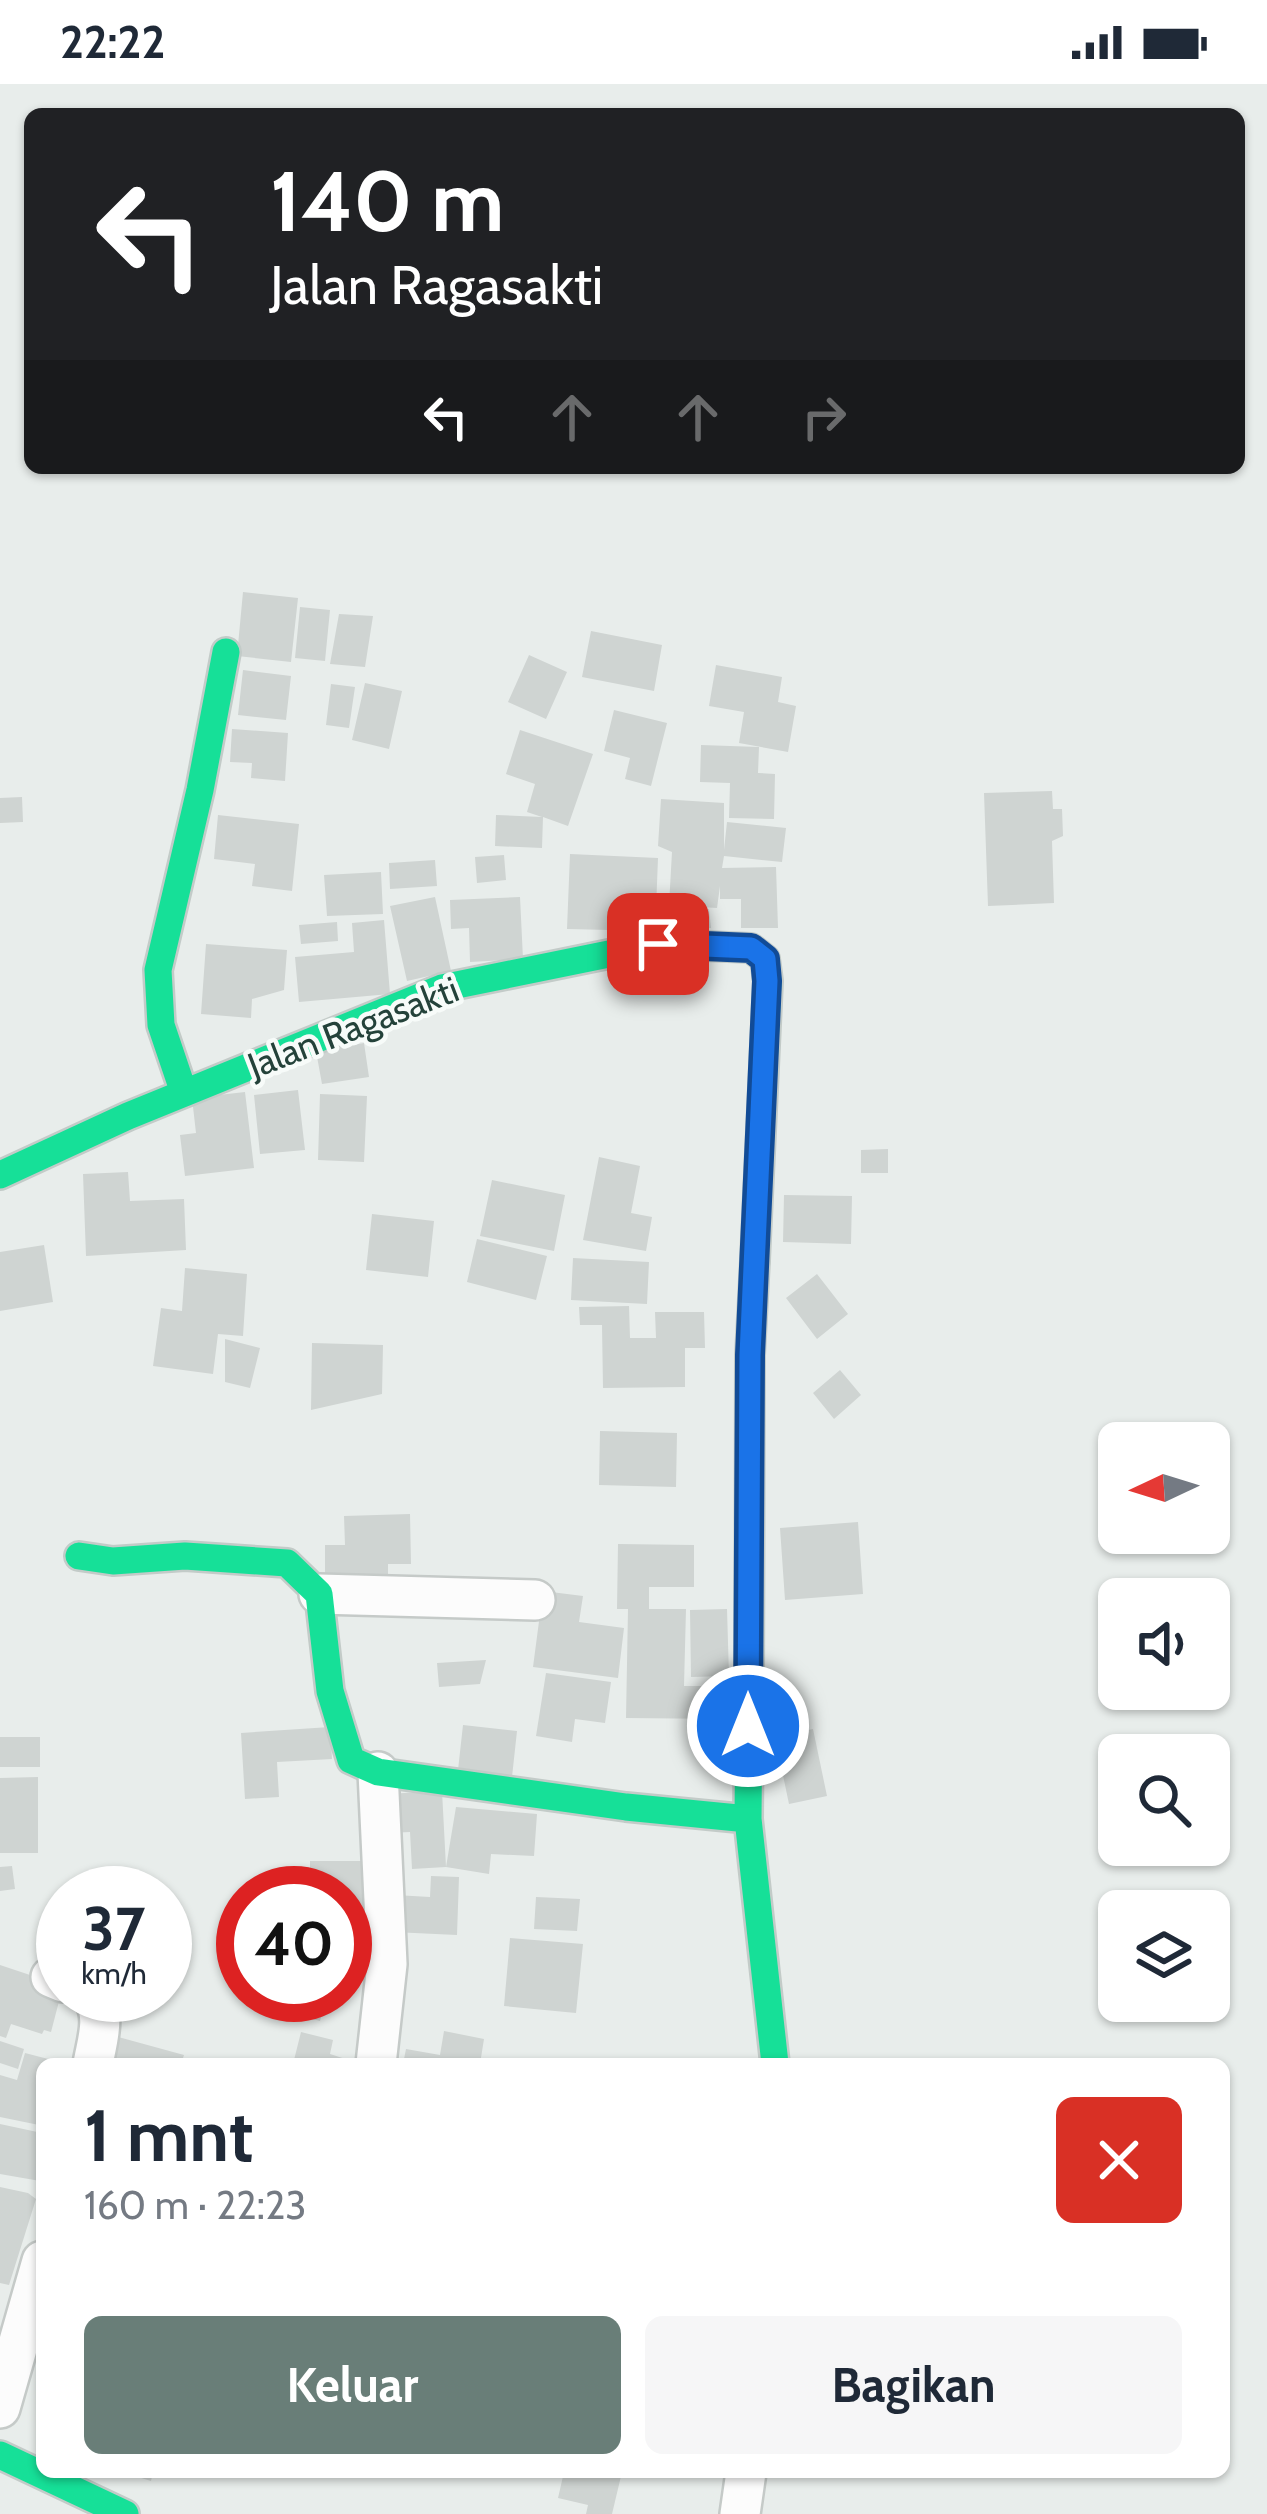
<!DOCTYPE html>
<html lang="id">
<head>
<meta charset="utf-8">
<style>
  body { margin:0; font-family:Cabin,sans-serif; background:#f6f6f7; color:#1f2937; height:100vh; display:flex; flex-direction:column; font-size:45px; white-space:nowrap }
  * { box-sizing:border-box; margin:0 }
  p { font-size:39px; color:#747a83 }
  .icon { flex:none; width:66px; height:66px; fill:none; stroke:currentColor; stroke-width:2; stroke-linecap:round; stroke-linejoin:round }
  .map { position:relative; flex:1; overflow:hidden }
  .side { position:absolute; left:36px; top:1974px; width:1194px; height:420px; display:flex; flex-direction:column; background:#fff; border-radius:18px; box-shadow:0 3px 9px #0004 }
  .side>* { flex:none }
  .top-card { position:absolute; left:24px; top:24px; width:1221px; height:366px; border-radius:18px; box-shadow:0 3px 9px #0004; background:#202124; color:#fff; overflow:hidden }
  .needle { width:78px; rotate:266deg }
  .controls { position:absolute; left:1098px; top:1338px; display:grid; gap:24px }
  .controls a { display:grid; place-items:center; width:132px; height:132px; border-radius:18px; background:#fff; box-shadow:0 3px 9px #0004; font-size:60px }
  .speed { position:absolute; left:36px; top:1782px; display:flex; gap:24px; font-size:60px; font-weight:700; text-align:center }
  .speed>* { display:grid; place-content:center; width:156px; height:156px; border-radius:50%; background:#fff; box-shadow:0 3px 9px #0004; line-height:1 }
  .speed small { font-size:30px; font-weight:400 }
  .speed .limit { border:18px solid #d22; background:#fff; color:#111 }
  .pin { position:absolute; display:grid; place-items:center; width:102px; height:102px; color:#fff; margin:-51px; border-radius:24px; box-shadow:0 6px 18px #0006 }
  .me { position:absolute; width:132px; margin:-66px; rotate:0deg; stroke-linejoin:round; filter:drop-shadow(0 0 9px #0008) }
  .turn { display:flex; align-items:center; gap:42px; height:252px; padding:0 48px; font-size:54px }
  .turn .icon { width:156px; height:156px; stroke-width:2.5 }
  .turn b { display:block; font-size:84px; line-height:102px }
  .lanes { display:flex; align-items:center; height:114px; padding:0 48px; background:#0003; justify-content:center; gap:60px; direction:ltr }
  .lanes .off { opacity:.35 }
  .round { display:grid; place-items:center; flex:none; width:126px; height:126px; border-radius:18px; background:#f6f6f7 }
  .headline { display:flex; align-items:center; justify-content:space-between; height:204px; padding:0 48px }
  h1 { font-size:72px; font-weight:700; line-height:90px }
  .button { display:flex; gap:24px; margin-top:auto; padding:24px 48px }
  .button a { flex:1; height:138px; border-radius:18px; background:#697e78; color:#fff; font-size:48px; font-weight:700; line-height:138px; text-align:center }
  .button a+a { background:#f6f6f7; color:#1f2937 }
  .status { display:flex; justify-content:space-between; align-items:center; height:84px; padding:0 60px; background:#fff; direction:ltr }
  .status svg { height:33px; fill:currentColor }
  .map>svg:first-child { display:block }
  .building { fill:#cfd4d2 }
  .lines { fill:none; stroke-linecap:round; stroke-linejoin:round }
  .street-casing { stroke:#c5cac8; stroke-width:44 }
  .fast-casing { stroke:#c3cbc8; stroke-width:32 }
  .slow-casing { stroke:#c3cbc8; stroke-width:32 }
  .street { stroke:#fcfcfc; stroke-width:39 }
  .fast { stroke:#16e098; stroke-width:27 }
  .slow { stroke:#ffcf43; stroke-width:27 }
  .route-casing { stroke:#114b97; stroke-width:30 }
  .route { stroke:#1a73e8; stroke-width:21 }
  .labels { text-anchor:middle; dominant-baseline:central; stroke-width:9; stroke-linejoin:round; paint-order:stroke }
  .street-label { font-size:36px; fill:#24423a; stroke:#f7fbf9 }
</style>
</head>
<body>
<div class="status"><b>22:22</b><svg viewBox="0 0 49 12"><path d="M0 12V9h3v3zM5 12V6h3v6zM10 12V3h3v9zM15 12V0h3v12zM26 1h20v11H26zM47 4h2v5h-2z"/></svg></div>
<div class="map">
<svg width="1267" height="2430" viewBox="0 0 1267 2430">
  <rect width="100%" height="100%" fill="#e8edeb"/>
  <path class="building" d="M243,508L298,514L291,578L237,572Z
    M300,523L330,526L325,577L295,574Z
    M339,530L373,532L365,583L330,580Z
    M591,547L662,561L654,607L582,593Z
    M529,571L567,588L546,635L508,618Z
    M716,581L782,593L778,618L796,622L788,668L739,659L744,628L709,622Z
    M243,586L291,592L286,636L238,631Z
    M365,599L402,607L389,665L352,656Z
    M331,600L355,603L349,644L326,641Z
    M614,626L667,639L651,702L625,695L630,674L604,667Z
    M232,645L288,649L285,697L251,694L252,679L230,678Z
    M520,646L593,670L568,742L543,733L542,764L495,762L496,731L542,733L527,728L535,700L506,690Z
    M701,661L759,663L758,689L775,690L774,735L729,734L730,699L700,698Z
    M1052,707L1053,725H1062L1063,752L1052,757L1054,819L988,822L984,709Z
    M22,713L23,738L0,739V714Z
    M661,715L724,719V766L727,738L786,744L782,778L724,772L722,784L776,783L778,844H741V815H720V802L717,824L669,821L672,768L658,762Z
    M218,731L299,740L292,807L252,802L255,780L214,775Z
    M570,770L658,774L656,825L611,823L610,846L567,845Z
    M504,771L506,796L477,799L475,773Z
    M435,776L437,802L390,805L389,779Z
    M381,788L383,830L327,832L324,791Z
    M435,813L451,887L407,897L390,822Z
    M520,813L523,875L470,878L469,844L451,845L450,816Z
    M709,825L711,844L666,850L664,831Z
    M384,836L390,910L299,918L295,873L354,868L352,839Z
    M337,838L338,857L301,860L299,841Z
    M206,860L287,866L284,906L252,915L251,934L201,930Z
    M364,959L369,993L322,1000L316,967Z
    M298,1006L305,1066L260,1070L254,1011Z
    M245,1008L254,1084L185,1092L180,1051L196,1049L192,1014Z
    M320,1010L367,1012L364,1078L318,1076Z
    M888,1065V1089H861V1066Z
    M599,1073L640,1082L631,1129L652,1133L646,1167L583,1156Z
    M128,1088L130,1117L184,1115L186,1166L86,1172L83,1090Z
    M492,1096L565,1111L554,1167L480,1152Z
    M784,1111L852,1112L851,1160L783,1158Z
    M372,1130L434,1137L428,1193L366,1186Z
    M477,1155L547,1172L536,1216L467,1198Z
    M44,1161L53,1218L0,1227V1168Z
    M573,1174L649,1178L647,1220L571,1216Z
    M185,1184L247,1190L243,1252L218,1250L213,1290L153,1282L161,1224L182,1227Z
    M817,1190L848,1230L817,1255L786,1214Z
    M629,1222L630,1254H656L655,1228H704L705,1264H685V1303L603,1304L602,1241H580L579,1223Z
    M225,1255L260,1264L250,1304L225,1298Z
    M312,1259L383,1261L382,1310L311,1326Z
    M840,1286L861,1311L834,1335L813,1309Z
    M600,1347L677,1349L676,1403L599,1401Z
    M410,1430L411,1480H388V1497L325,1499V1461H345L344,1432Z
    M858,1438L863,1510L785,1516L780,1444Z
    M618,1460L694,1461V1503H649V1525H686L684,1602H724V1635L626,1634L628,1525H617Z
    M543,1507L583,1512L579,1538L624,1544L618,1594L533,1583Z
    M727,1525L729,1592L691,1593L690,1526Z
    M486,1576L480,1600L439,1603L437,1579Z
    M546,1589L611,1598L605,1639L575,1635L572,1658L536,1652Z
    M463,1641L517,1647L512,1693L458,1686Z
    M330,1643L332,1675L277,1678L279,1713L245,1715L241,1649Z
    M813,1645L827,1712L789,1720L775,1653Z
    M0,1653H40V1683H0Z
    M38,1693V1769H0V1694Z
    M442,1707L446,1783L412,1785L410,1748L388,1749L385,1710Z
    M456,1723L537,1730L534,1772L491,1770L489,1790L446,1783Z
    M310,1777H378V1828H345V1809H310Z
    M12,1782L15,1805L0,1807V1783Z
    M431,1792L459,1793L457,1851L393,1848L395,1811L430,1813Z
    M536,1813L580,1815L577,1847L534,1845Z
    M54,1833L63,1835V1893L42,1886Z
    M375,1844V1887H345V1845Z
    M510,1854L583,1860L576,1929L504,1922Z
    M0,1881L63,1902L51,1948L44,1946L42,1950L11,1940L6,1954L0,1952Z
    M306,1911H327L320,1937L301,1932Z
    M444,1947L484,1955L480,1980H403L406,1965L440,1971Z
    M301,1948L333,1956L330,1970L361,1980H293Z
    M111,1951L184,1971L181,1980H103Z
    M0,1957L24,1965L18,1985L0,1979Z
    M25,1969L52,1976L51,1980H42L39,2041L0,2033V1991L17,1996Z
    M0,2040L42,2049L40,2097L0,2090Z
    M0,2103L28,2109L36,2115L9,2201L0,2199Z
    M122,2388H153L151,2397Z
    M564,2388H622L612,2430H586L588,2421L558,2414Z"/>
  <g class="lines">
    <g class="street-casing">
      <path id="street" d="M319,1510L535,1516
        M51,1893L63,1898
        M91,1911C107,1930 97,1957 93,1980
        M376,1980L387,1880L378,1688
        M0,2324L42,2177
        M740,2430L746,2388"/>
    </g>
    <g class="fast-casing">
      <path id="fast" d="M184,1009L161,941L158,886L200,706L226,568
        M0,1091L128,1032L442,904L658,860L751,864L765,875L768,897L755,1176
        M79,1472L113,1477L185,1472L287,1479L319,1510L330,1607L351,1676L378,1688L626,1723L748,1735
        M749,1615L748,1735L775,1980
        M0,2371L125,2430"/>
    </g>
    <g class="slow-casing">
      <path id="slow" d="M749,1615L750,1271L755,1176"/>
    </g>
    <use href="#street" class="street"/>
    <use href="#fast" class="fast"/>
    <use href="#slow" class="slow"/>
  </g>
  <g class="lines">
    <g class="route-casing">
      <path id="route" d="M658,860L751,864L765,875L767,897L750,1271L748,1642"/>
    </g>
    <use href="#route" class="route"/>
  </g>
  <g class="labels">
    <g class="street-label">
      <text transform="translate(353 943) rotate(-21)">Jalan Ragasakti</text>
    </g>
  </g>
</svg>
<div class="controls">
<a><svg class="needle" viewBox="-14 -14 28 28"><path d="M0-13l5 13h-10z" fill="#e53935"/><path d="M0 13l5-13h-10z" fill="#747a83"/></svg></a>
<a><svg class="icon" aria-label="sound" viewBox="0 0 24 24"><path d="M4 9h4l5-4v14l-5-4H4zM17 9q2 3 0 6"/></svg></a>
<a><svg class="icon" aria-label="search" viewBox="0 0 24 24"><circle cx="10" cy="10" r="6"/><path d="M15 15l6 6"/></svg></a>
<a><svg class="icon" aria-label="layers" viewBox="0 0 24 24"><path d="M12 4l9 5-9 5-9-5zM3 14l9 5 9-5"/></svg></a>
</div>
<div class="speed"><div>37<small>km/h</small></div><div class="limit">40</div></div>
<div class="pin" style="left:658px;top:860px;background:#d93025"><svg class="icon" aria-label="arrive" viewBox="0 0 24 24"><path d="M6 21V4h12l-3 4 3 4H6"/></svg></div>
<svg class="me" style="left:748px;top:1642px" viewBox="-20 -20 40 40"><circle r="17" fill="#1a73e8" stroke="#fff" stroke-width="3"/><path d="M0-11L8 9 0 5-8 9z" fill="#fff"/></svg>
<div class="top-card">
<div class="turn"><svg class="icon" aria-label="left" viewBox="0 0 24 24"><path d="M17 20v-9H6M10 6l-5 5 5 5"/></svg><div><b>140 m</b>Jalan Ragasakti</div></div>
<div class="lanes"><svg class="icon" aria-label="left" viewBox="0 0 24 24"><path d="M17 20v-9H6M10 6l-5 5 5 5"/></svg><svg class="icon off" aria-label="ahead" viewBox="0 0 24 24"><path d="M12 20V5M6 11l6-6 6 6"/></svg><svg class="icon off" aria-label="ahead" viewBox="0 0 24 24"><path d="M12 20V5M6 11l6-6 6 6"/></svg><svg class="icon off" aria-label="right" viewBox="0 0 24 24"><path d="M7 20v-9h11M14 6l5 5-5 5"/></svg></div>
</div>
<section class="side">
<div class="headline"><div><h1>1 mnt</h1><p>160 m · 22:23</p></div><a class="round" style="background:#d93025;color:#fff"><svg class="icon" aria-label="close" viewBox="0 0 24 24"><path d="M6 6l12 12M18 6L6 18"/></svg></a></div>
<div class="button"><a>Keluar</a><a>Bagikan</a></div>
</section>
</div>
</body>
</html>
